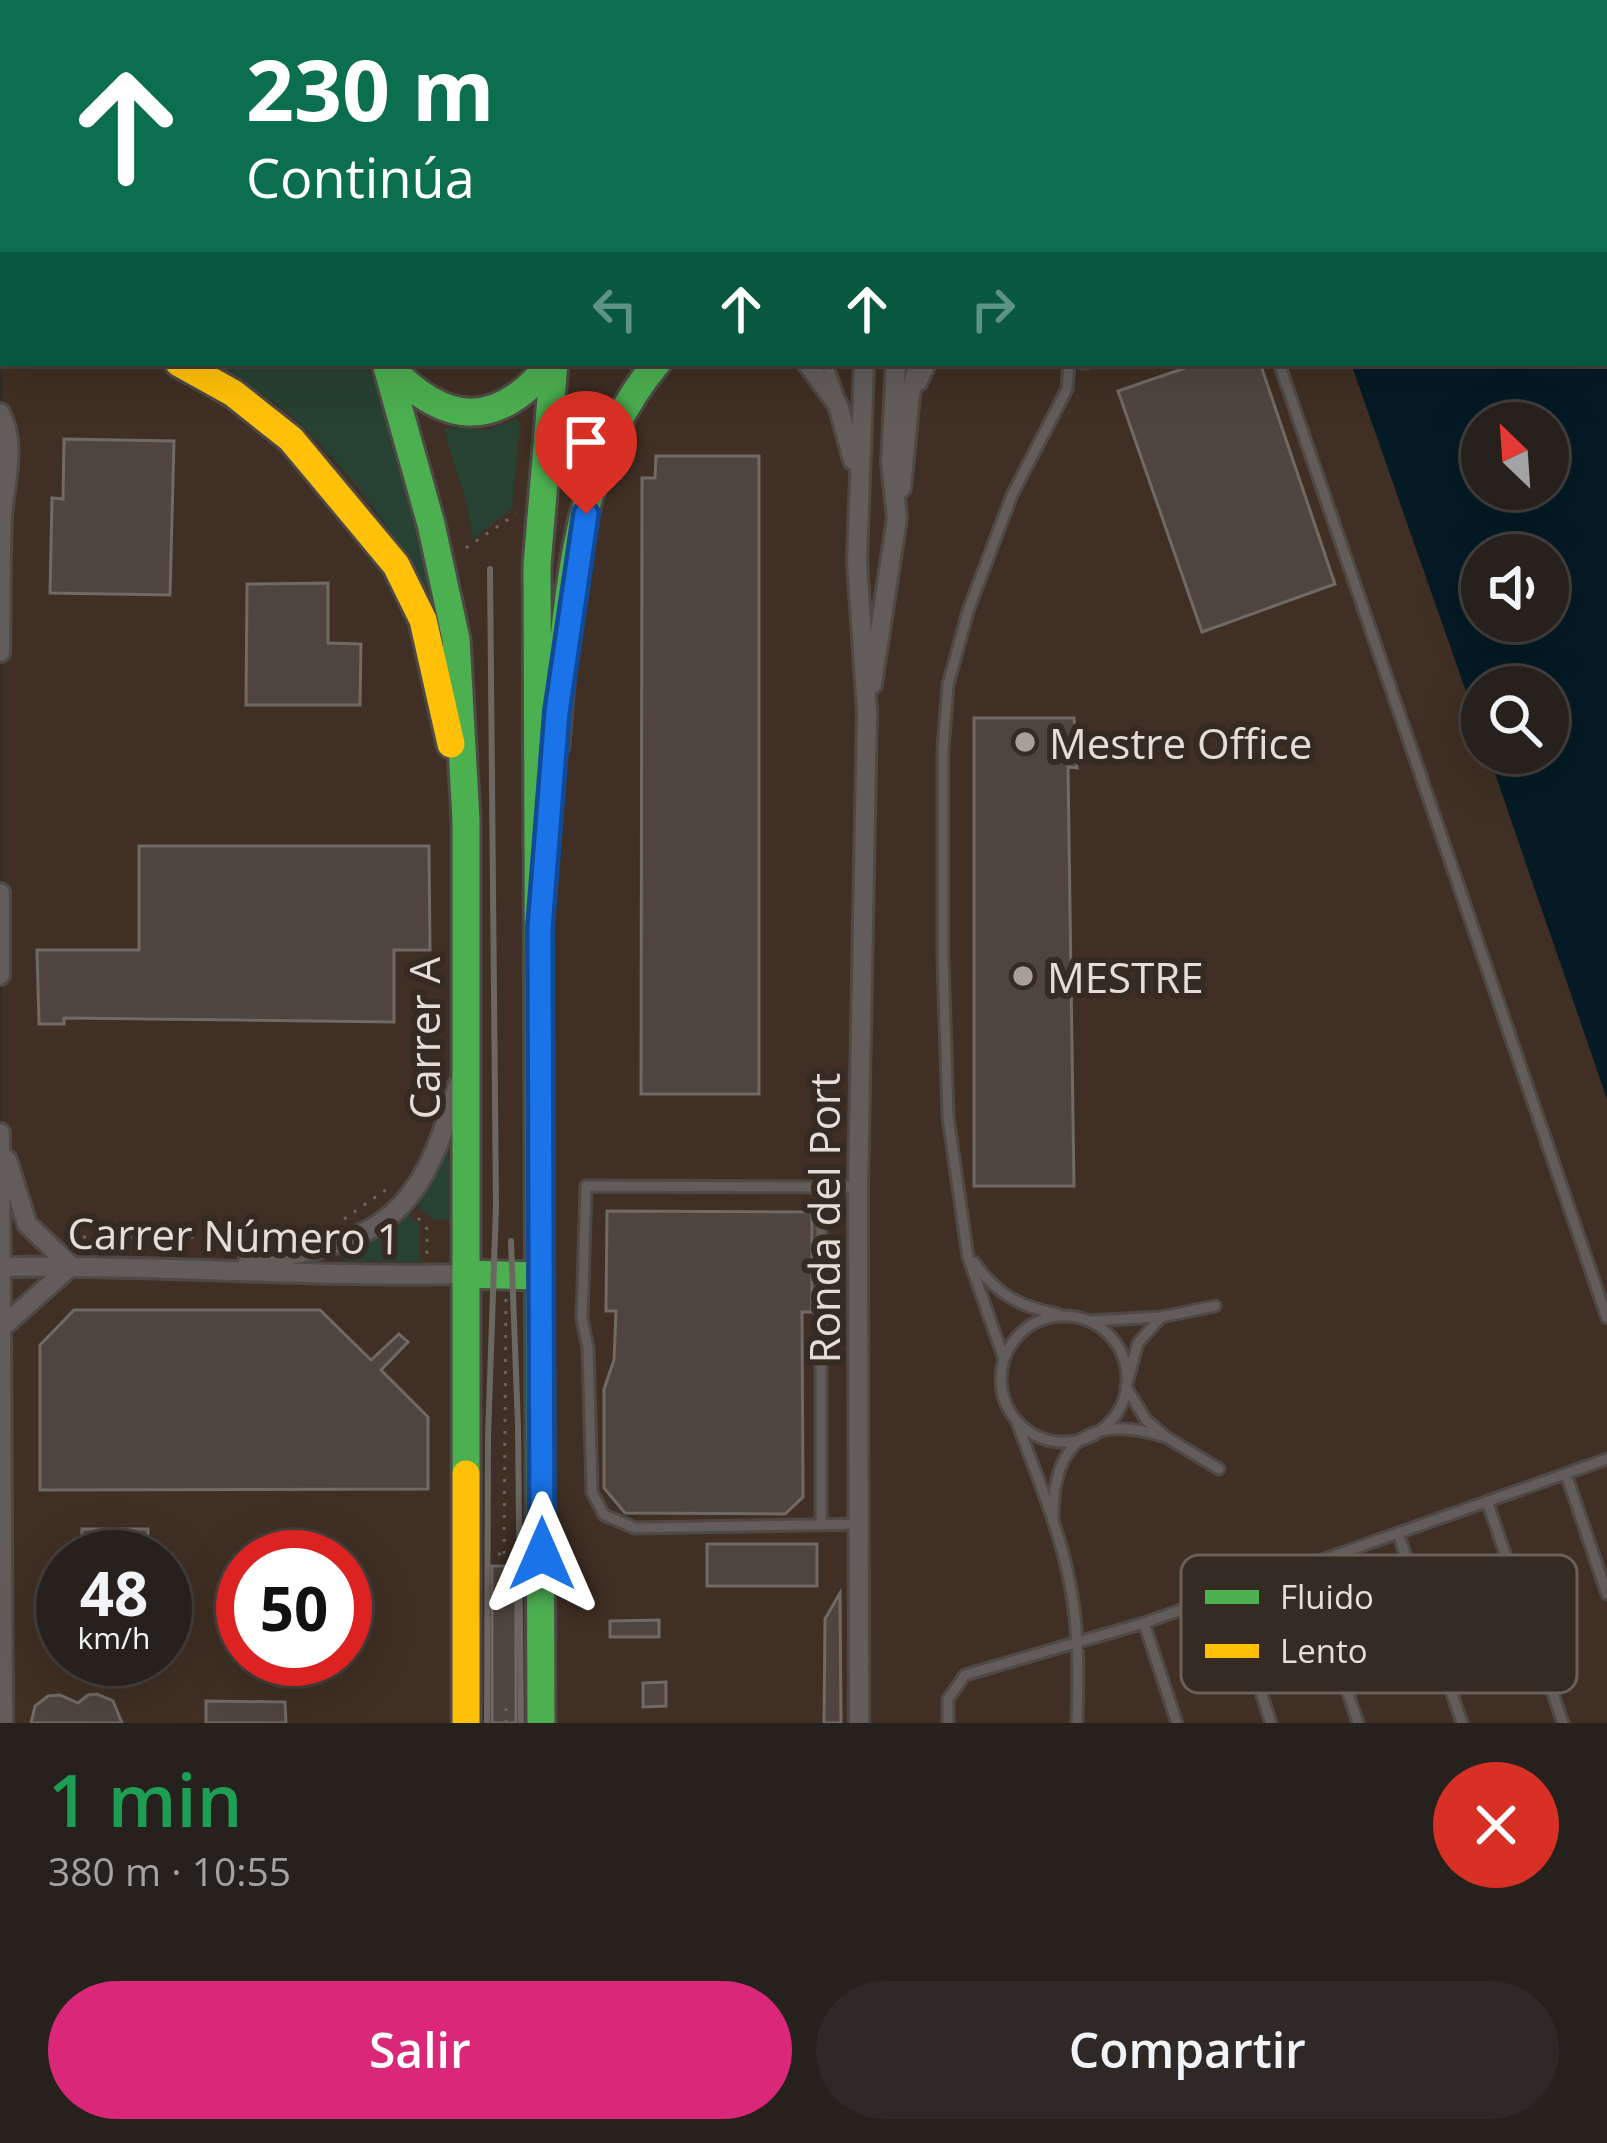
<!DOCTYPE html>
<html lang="es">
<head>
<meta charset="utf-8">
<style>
  body { margin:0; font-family:"Open Sans",sans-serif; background:#2e2926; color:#f1f3f6; height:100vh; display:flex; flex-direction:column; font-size:45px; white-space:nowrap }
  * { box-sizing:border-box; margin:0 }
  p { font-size:39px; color:#a4a3a4 }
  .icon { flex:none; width:66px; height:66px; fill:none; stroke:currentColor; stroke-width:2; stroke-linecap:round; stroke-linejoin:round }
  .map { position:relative; height:1723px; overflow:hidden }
  .panel { display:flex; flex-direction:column; background:#26211d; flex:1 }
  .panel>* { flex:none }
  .top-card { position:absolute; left:0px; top:0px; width:1608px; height:366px; box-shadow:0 12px 48px #0002,0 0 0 3px #423e3b; background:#0b6e4f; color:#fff; overflow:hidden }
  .needle { width:78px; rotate:335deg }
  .controls { position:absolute; left:1461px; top:402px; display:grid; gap:24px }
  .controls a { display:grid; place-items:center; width:108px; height:108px; border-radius:50%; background:#26211d; box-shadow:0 12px 48px #0002,0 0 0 3px #423e3b; font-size:60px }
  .speed { position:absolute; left:36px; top:1530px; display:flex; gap:24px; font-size:60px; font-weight:700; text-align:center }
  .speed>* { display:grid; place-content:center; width:156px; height:156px; border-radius:50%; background:#26211d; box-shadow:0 12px 48px #0002,0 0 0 3px #423e3b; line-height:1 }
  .speed small { font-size:30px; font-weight:400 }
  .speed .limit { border:18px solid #d22; background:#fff; color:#111 }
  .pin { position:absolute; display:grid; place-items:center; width:102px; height:102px; color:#fff; margin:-123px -51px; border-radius:50% 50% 50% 0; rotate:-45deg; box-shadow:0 0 12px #0007 }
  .pin .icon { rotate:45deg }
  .me { position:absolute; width:132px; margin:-66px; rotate:0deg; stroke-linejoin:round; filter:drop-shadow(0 0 9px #0008) }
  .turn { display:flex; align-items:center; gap:42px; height:252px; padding:0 48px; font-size:54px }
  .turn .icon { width:156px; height:156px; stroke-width:2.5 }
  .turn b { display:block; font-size:84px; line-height:102px }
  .lanes { display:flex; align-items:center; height:114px; padding:0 48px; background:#0003; justify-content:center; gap:60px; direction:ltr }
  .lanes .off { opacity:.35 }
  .round { display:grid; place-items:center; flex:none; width:126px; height:126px; border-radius:63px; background:#2e2926 }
  .headline { display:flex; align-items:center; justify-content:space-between; height:204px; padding:0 48px }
  h1 { font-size:72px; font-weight:600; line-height:90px; color:#1e9e55 }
  .action { display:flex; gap:24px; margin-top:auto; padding:24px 48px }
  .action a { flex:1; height:138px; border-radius:72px; background:#db2777; color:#fff; font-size:48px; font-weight:600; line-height:138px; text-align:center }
  .action a+a { background:#2e2926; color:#f1f3f6 }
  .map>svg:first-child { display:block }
  .built { fill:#3f2f24; fill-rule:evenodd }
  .green { fill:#274132 }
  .water { fill:#051a24; fill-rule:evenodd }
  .building { fill:#50453e; stroke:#6f6a65; stroke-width:3 }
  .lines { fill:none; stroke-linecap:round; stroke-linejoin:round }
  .lane-casing { stroke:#4e4945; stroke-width:15 }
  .street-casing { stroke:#4e4945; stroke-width:24 }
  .fast-casing { stroke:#4e4945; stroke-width:33 }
  .slow-casing { stroke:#4e4945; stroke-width:33 }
  .path { stroke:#696562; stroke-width:3; stroke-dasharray:3 9; stroke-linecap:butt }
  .lane { stroke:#625d5a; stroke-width:9 }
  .street { stroke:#625d5a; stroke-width:18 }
  .fast { stroke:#4caf50; stroke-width:27 }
  .slow { stroke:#ffc107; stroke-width:27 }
  .rail { stroke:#6b6763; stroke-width:6 }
  .route-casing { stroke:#114b97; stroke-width:30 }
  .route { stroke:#1a73e8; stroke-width:21 }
  .poi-dot { fill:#a69f9a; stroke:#362b23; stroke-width:4.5 }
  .labels { text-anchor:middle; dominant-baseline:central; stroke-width:12; stroke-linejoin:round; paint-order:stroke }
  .poi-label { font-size:42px; fill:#e5ddd8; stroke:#362b23; text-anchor:start }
  .street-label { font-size:42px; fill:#e5ddd8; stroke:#362b23 }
  .key { fill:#362b23; stroke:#6b6059; stroke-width:3 }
  .key-label { font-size:33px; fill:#e5ddd8 }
</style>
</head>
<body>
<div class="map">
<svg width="1607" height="1723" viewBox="0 0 1607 1723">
  <rect width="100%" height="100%" fill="#322c27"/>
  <path class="built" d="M98,0H1607V79L1605,3H96Z
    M3,180V363H1351L1482,737V753H1488L1607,1099V1723H0ZM63,1557H165V1659H63ZM243,1557H345V1659H243Z"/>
  <path class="green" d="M206,363H364L379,388L415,510L443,628C408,549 356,476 293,417C270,395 234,380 206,363Z
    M517,419L520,422L512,509L473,539L466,501L444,431L447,427L487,430Z
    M448,1149L452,1219L435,1220L414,1204Z
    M405,1212L420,1225V1262L346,1261L339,1258Z"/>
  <path class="water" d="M1607,79V1099L1488,753H1548V687H1482V737L1351,363H1605ZM1482,423H1548V489H1482ZM1482,555H1548V621H1482Z"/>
  <path class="building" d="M1183,363H1260L1335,584L1202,632L1118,391L1185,368Z
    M64,439L174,441L170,595L50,593L52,498L63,499Z
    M656,456H759V1094H641L642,478H655Z
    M328,583V643L361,644L360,705H246L247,584Z
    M974,718H1074L1077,768L1068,767L1074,1186H974Z
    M139,846H429L430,950H394V1022L64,1018V1024H39L37,950H139Z
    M607,1211L812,1212V1312H802L803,1497L785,1514L625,1513L604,1488V1389L614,1360L616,1311H606Z
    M74,1310H320L371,1360L399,1334L408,1342L381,1370L428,1417V1489L40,1490V1345Z
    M82,1529H148V1557H82Z
    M707,1544H817V1586H707Z
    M492,1566H516V1723H492Z
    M840,1593L841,1723H824L825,1619Z
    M659,1620V1637H610V1621Z
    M666,1682V1706L643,1707V1683Z
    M97,1694L113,1701L122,1723H31L35,1706L48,1696L60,1695L78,1703L88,1695Z
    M206,1701L285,1702L286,1723H206Z"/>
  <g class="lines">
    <g class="lane-casing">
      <path id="lane" d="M1120,3L1124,0
        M1159,3L1164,0
        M1240,3L1243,0
        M827,363L839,398
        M1082,363H1087
        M1279,363L1607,1318
        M921,385L931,363
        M858,1187L586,1186L582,1319L588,1348L592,1492L604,1515L635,1528L859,1524
        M974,1262C996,1294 1020,1307 1058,1314
        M1001 1379a63 63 0 1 1 126 0a63 63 0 1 1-126 0Z
        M1161,1317L1215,1306
        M1004,1359L968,1257L948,1117L943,958V749L948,685L968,611L1012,495L1067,389L1069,363
        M1016,1420C1039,1482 1066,1543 1074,1609C1079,1647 1078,1685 1077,1723
        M1166,1437L1219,1469
        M1566,1474L1607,1594
        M1487,1501L1563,1723
        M1053,1521C1052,1441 1089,1413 1166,1437L1146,1420L1126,1387L1138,1343L1161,1317L1088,1321
        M821,1525V1188
        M1398,1533L1462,1723
        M1306,1566L1358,1723
        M1228,1593L1271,1723
        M1144,1623L1177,1723
        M948,1723V1699L965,1675L1144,1623L1607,1459"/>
    </g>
    <g class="street-casing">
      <path id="street" d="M872,3L873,0
        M903,3V0
        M807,363L838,405L853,460
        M0,413C17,445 4,483 2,517C0,562 1,607 0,652
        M901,488L910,394L919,363
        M872,684L897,518L891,463L896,363
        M0,893V975
        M0,1133L3,1723
        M248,1262C384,1242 419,1219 458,1085
        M0,1267C156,1264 310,1278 466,1274
        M0,1329L71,1266L27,1224L7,1160
        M859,1723L858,1187L867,712L857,562L864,363"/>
    </g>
    <g class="fast-casing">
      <path id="fast" d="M390,0L404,3
        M513,0L517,3
        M554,0L556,3
        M601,0L603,3
        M0,279L3,281
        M0,343L3,342
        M386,363L431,524L456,639L466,820V1474
        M389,366C446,427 498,429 551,363
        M555,745C566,617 570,465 657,363
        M466,1274L540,1276
        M541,1723L537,565L554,363"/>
    </g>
    <g class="slow-casing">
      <path id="slow" d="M202,0V3
        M236,0L237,3
        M345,3L353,0
        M179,363L233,393L291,439L396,565L423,620L451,744
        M466,1474V1723"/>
    </g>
    <path class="path" d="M466,548L516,514
      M418,1218L427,1229V1259
      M344,1219L390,1187
      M71,1237H268L307,1230
      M486,1554H519
      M504,1554L506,1295
      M506,1723V1708"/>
    <use href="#lane" class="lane"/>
    <use href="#street" class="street"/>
    <use href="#fast" class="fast"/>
    <use href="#slow" class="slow"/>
    <path class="rail" d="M511,1241L518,1426L521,1723
      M487,1723L488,1437L496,1206L490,569"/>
  </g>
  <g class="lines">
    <g class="route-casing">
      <path id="route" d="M542,1554L540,928L557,712L586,514"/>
    </g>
    <use href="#route" class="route"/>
  </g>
  <g class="poi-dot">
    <circle cx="1025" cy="742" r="12"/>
    <circle cx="1023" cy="976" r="12"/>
  </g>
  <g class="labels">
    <g class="poi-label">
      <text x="1049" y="742">Mestre Office</text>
      <text x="1047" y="976">MESTRE</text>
    </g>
    <g class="street-label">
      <text transform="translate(423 1038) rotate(-90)">Carrer A</text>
      <text transform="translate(823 1218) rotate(-90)">Ronda del Port</text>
      <text transform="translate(234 1235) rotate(1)">Carrer Número 1</text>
    </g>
  </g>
  <rect x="1181" y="1555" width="396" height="138" rx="18" class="key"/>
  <rect x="1205" y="1590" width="54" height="14" fill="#4caf50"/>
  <rect x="1205" y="1644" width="54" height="14" fill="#ffc107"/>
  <g class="key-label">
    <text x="1280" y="1609">Fluido</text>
    <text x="1280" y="1663">Lento</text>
  </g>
</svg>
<div class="controls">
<a><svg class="needle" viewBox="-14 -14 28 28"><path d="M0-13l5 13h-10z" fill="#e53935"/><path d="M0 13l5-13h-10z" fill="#a4a3a4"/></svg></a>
<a><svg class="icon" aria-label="sound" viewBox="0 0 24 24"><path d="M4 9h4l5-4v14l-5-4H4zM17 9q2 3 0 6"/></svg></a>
<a><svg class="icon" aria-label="search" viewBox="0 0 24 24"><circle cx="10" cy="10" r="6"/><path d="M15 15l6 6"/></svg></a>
</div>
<div class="speed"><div>48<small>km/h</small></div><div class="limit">50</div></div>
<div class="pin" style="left:586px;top:514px;background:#d93025"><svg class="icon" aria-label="arrive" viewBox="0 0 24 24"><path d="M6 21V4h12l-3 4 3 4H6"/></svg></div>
<svg class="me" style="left:542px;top:1554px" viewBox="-20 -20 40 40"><path d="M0-17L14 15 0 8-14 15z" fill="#1a73e8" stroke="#fff" stroke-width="4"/></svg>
<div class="top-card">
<div class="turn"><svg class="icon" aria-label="ahead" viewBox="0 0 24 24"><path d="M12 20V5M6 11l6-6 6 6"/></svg><div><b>230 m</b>Continúa</div></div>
<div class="lanes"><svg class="icon off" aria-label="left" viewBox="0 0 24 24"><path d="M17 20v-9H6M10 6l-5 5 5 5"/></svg><svg class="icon" aria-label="ahead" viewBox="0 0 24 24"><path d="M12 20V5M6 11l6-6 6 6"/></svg><svg class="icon" aria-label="ahead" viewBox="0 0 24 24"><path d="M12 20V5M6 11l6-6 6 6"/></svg><svg class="icon off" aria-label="right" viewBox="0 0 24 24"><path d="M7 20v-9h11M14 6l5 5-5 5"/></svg></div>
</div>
</div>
<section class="panel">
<div class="headline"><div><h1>1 min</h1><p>380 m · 10:55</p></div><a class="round" style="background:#d93025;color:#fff"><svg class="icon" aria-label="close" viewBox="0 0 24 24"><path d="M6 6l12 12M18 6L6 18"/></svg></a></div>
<div class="action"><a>Salir</a><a>Compartir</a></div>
</section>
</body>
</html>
